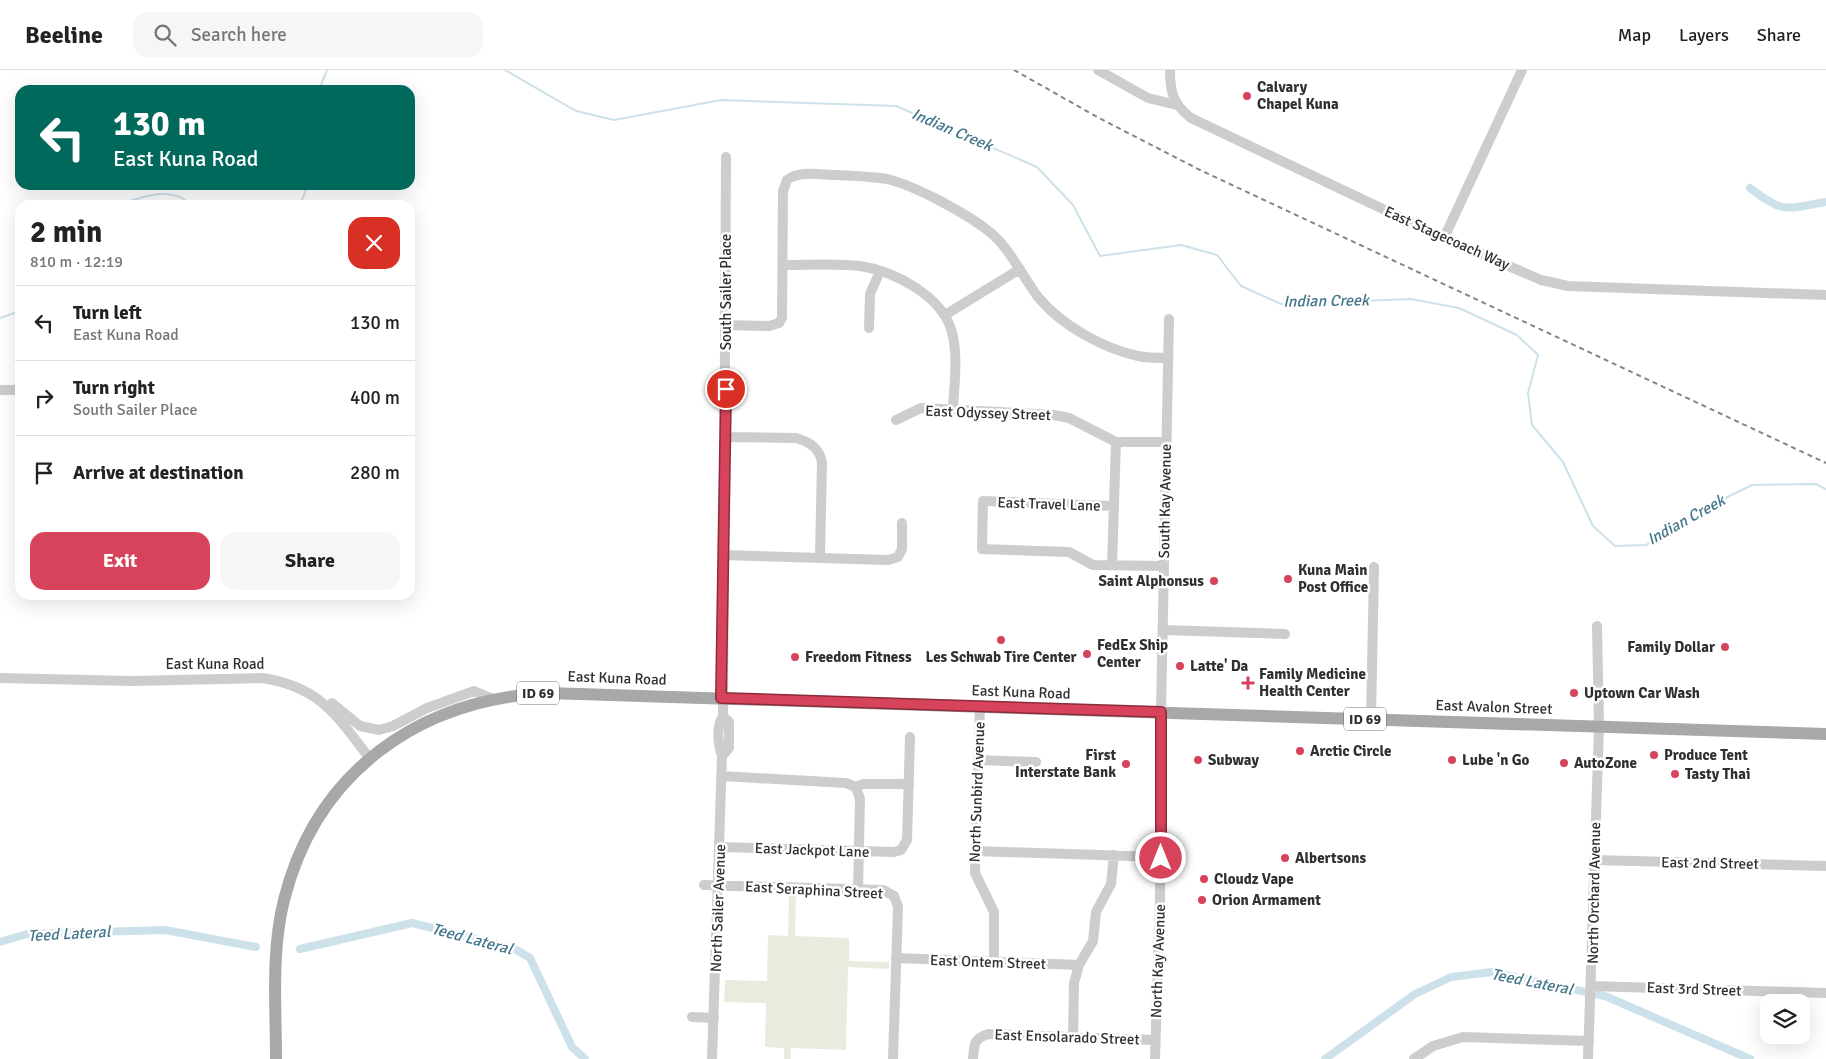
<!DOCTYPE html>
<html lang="en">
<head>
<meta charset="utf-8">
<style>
  body { margin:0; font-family:Signika,sans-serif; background:#f6f6f6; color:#222; height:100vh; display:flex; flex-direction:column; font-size:19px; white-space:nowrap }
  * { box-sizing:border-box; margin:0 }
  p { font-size:16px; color:#767676 }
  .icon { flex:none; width:28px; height:28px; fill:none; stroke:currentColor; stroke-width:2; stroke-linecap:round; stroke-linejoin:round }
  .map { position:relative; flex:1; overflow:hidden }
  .drawer { position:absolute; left:15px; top:130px; width:400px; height:400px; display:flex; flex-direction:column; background:#fff; border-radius:15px; box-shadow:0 5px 20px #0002 }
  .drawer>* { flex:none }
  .banner { position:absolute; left:15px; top:15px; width:400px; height:105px; border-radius:15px; box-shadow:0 5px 20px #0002; background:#00695c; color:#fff; overflow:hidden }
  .buttons { position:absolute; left:1760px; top:924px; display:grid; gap:10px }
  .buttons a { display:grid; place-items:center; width:50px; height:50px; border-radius:10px; background:#fff; box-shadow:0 5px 20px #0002; font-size:25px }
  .pin { position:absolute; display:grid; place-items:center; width:42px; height:42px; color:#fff; margin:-21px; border:2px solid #fff; border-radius:50%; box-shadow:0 1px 5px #0007 }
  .me { position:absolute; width:55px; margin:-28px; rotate:0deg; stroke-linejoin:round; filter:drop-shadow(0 0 4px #0008) }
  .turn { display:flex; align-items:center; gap:18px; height:105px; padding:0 15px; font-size:22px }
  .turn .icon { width:65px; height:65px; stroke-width:2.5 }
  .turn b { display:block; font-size:35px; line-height:42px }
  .round { display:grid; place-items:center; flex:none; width:52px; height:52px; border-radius:15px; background:#f6f6f6 }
  .head { display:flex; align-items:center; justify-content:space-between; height:85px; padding:0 15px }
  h1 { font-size:30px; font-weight:800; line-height:38px }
  .cta { display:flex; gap:10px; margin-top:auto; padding:10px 15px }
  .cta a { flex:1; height:58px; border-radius:15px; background:#d6435b; color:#fff; font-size:20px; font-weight:800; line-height:58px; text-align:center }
  .cta a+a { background:#f6f6f6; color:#222 }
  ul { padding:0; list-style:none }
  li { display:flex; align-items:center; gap:15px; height:75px; padding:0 15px; border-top:1px solid #e0e0e0 }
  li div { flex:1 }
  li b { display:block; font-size:19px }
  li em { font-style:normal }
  header { display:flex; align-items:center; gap:30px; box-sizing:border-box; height:70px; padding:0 25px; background:#fff; border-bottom:1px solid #e0e0e0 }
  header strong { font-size:24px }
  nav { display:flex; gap:28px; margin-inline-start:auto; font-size:18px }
  .search { width:350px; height:45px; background:#f6f6f6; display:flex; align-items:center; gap:12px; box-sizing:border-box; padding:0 18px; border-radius:15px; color:#767676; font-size:19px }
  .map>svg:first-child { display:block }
  .green { fill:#e7ecdf }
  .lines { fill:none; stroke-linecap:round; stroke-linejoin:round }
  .stream { stroke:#cde1ea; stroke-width:2 }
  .canal { stroke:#cde1ea; stroke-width:8 }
  .minor { stroke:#cdcdcd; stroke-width:10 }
  .major { stroke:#a8a8a8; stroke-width:12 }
  .rail { stroke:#858585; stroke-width:2; stroke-dasharray:5 4; stroke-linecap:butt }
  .route-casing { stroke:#8b2c3b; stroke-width:12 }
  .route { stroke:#d6435b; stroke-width:9 }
  .poi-dot { fill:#d6435b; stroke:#fff; stroke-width:2 }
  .labels { text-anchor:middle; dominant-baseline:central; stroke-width:5; stroke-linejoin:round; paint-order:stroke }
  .shield { fill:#fff; stroke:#6e6e6e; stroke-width:1 }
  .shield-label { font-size:14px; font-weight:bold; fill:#303030 }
  .poi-label { font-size:15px; font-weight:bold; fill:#303030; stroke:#fff; text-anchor:start }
  .street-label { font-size:15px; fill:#303030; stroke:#fff }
  .water-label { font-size:16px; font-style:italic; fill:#44778c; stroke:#fff }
</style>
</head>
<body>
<header>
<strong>Beeline</strong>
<div class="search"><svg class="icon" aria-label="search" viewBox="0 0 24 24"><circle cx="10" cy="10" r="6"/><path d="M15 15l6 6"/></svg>Search here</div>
<nav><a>Map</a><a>Layers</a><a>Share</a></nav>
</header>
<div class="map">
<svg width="1826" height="989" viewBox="0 0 1826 989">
  <rect width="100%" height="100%" fill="#fff"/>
  <path class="green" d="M789,825H796L795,866L849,868V891L889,892V899L848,897L846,980L791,978V989H784V978L765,977L766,933L724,932L725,910L767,911L768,865L788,866Z"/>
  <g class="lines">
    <path class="stream" d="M505,0L576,41L614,50L721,30L896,36L1037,97L1073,135L1100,186L1181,175L1217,185L1241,216L1281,234L1411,229L1459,238L1517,265L1538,285L1528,323L1532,355L1563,392L1593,456L1615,476L1646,475L1699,441L1752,415L1816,414L1826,419
      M319,20L327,0
      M118,135C140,128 172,114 191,135
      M300,135L308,115
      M0,248L20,241"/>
    <path class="canal" d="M1750,118C1784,144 1785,139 1826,132
      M0,872L27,864L165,860L256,877
      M300,879L412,853L515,879L530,888L572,977L585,989
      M1325,989L1415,924L1451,907L1492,902L1605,926L1750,989"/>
    <path class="minor" d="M1098,0L1148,28L1177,35
      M1170,0C1170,22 1173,34 1191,48L1444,168L1541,210L1568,216L1826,225
      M1444,168L1522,0
      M783,195C808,195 835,193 860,196C894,201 940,225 951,259C959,284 954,315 953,340
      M945,245L1020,199
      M725,255L769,256L779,253L782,248L783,121L787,110C799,100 822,105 838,105C854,106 871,106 887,109C916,116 968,144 991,163C1011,180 1022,206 1038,227C1061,255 1102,278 1138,286C1147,288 1158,288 1168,288
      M869,258L870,224L880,201
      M0,320H20
      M896,350L921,338L1054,345L1069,348L1116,372H1166
      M725,367L796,368C810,372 819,378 822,392L820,488
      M1114,436L983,431L982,479L1069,482L1093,495L1164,496
      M723,485L888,490L898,487L902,479V453
      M1112,495L1116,372
      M1163,560L1285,564
      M0,608L132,611L262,608C321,617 336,645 370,689
      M332,633L360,656L379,660L393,656L427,638L474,621L491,628
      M980,636L975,803L994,842V892
      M723,646L729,652V678L722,686C718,675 716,657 723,646L726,87
      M1371,649L1374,497
      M978,690L1036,692
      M721,706L846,713L856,717L860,729L858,820
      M856,717L863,714H909
      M720,777L894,782L901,780L907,770L910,667
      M975,781L1161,787
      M1594,790L1826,796
      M704,815L883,820L894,826L898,837L893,989
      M896,888L1079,895
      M1591,916L1826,923
      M692,947L714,948
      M1073,967L1074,913L1079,895L1093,871L1096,842L1111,814L1114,785
      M712,989L722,686
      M973,989C974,975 974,968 988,964L1154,970
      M1155,989L1160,831L1161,642L1169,249
      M1414,989L1433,976L1463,967L1589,971
      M1588,989L1599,657L1597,556"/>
    <path class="major" d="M276,989C276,937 271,881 284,830C316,702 419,629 548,623L1826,664"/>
    <path class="rail" d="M1014,0L1099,48L1200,100L1826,393"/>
  </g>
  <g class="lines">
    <g class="route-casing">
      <path id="route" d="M726,319L721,628L1161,642V788"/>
    </g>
    <use href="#route" class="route"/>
  </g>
  <g class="poi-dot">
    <circle cx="1247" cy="26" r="5"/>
    <circle cx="1288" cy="509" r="5"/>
    <circle cx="1214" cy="511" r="5"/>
    <circle cx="1001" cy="570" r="5"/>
    <circle cx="1725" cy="577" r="5"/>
    <circle cx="1087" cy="584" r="5"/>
    <circle cx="795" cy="587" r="5"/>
    <circle cx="1180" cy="596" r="5"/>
    <path d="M1245.5 605.5h5v5h5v5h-5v5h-5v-5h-5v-5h5z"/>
    <circle cx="1574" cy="623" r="5"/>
    <circle cx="1300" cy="681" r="5"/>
    <circle cx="1654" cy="685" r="5"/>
    <circle cx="1198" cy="690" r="5"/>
    <circle cx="1452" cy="690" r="5"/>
    <circle cx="1564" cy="693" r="5"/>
    <circle cx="1126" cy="694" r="5"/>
    <circle cx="1675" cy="704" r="5"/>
    <circle cx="1285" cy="788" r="5"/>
    <circle cx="1204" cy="809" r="5"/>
    <circle cx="1202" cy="830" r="5"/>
  </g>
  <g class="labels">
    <g class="shield">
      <rect x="517" y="611.5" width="42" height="23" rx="4"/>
      <rect x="1344" y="637.5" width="42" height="23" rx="4"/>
    </g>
    <g class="shield-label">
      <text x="538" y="623">ID 69</text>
      <text x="1365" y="649">ID 69</text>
    </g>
    <g class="poi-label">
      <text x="1257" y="17">Calvary<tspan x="1257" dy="17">Chapel Kuna</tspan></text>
      <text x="1298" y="500">Kuna Main<tspan x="1298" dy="17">Post Office</tspan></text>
      <text x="1204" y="511" text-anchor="end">Saint Alphonsus</text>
      <text x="1097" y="575">FedEx Ship<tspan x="1097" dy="17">Center</tspan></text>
      <text x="1715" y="577" text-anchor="end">Family Dollar</text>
      <text x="805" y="587">Freedom Fitness</text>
      <text x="1001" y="587" text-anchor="middle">Les Schwab Tire Center</text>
      <text x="1190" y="596">Latte' Da</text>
      <text x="1259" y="604">Family Medicine<tspan x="1259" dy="17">Health Center</tspan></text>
      <text x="1584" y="623">Uptown Car Wash</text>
      <text x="1310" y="681">Arctic Circle</text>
      <text x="1116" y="685" text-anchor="end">First<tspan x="1116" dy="17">Interstate Bank</tspan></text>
      <text x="1664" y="685">Produce Tent</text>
      <text x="1208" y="690">Subway</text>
      <text x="1462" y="690">Lube 'n Go</text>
      <text x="1574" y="693">AutoZone</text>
      <text x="1685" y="704">Tasty Thai</text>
      <text x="1295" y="788">Albertsons</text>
      <text x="1214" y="809">Cloudz Vape</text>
      <text x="1212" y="830">Orion Armament</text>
    </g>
    <g class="street-label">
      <text transform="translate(1447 168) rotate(24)">East Stagecoach Way</text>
      <text transform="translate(726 222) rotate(-90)">South Sailer Place</text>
      <text transform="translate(988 343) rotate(2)">East Odyssey Street</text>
      <text transform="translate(1165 431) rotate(-89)">South Kay Avenue</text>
      <text transform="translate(1049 434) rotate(2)">East Travel Lane</text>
      <text x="215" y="594">East Kuna Road</text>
      <text transform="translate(617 608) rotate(2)">East Kuna Road</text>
      <text transform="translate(1021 622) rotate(2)">East Kuna Road</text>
      <text transform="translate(1494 637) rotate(2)">East Avalon Street</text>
      <text transform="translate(977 722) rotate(-88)">North Sunbird Avenue</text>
      <text transform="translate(812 780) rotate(2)">East Jackpot Lane</text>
      <text transform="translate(1710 793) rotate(1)">East 2nd Street</text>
      <text transform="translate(814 820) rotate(3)">East Seraphina Street</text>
      <text transform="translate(1594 823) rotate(-89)">North Orchard Avenue</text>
      <text transform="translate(718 838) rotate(-88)">North Sailer Avenue</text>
      <text transform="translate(1158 891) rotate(-88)">North Kay Avenue</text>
      <text transform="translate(988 892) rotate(2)">East Ontem Street</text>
      <text transform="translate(1694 919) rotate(2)">East 3rd Street</text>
      <text transform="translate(1067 967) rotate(2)">East Ensolarado Street</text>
    </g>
    <g class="water-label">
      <text transform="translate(952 60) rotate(23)">Indian Creek</text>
      <text transform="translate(1326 231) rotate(-1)">Indian Creek</text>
      <text transform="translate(1686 450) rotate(-29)">Indian Creek</text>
      <text transform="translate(69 864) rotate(-3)">Teed Lateral</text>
      <text transform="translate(472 869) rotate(15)">Teed Lateral</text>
      <text transform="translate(1532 912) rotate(11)">Teed Lateral</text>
    </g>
  </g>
</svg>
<div class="buttons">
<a><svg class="icon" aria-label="layers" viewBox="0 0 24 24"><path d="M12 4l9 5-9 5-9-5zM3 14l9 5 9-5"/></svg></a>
</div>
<div class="pin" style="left:726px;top:319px;background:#d93025"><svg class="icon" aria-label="arrive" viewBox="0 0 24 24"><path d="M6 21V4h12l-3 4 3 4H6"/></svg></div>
<svg class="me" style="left:1161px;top:788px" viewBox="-20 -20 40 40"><circle r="17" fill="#d6435b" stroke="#fff" stroke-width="3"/><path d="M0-11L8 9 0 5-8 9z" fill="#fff"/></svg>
<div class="banner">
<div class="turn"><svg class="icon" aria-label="left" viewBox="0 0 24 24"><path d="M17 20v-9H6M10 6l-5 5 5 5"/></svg><div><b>130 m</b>East Kuna Road</div></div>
</div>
<section class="drawer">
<div class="head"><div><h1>2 min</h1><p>810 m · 12:19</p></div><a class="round" style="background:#d93025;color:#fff"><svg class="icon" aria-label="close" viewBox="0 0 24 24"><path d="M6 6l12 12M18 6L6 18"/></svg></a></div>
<ul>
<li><svg class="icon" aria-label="left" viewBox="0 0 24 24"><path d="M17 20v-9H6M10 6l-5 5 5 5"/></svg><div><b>Turn left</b><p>East Kuna Road</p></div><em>130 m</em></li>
<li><svg class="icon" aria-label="right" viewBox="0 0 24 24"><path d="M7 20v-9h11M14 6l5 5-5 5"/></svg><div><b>Turn right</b><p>South Sailer Place</p></div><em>400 m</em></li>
<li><svg class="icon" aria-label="arrive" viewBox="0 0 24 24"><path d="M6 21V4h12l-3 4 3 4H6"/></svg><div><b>Arrive at destination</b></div><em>280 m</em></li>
</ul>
<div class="cta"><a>Exit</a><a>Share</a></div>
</section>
</div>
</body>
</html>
